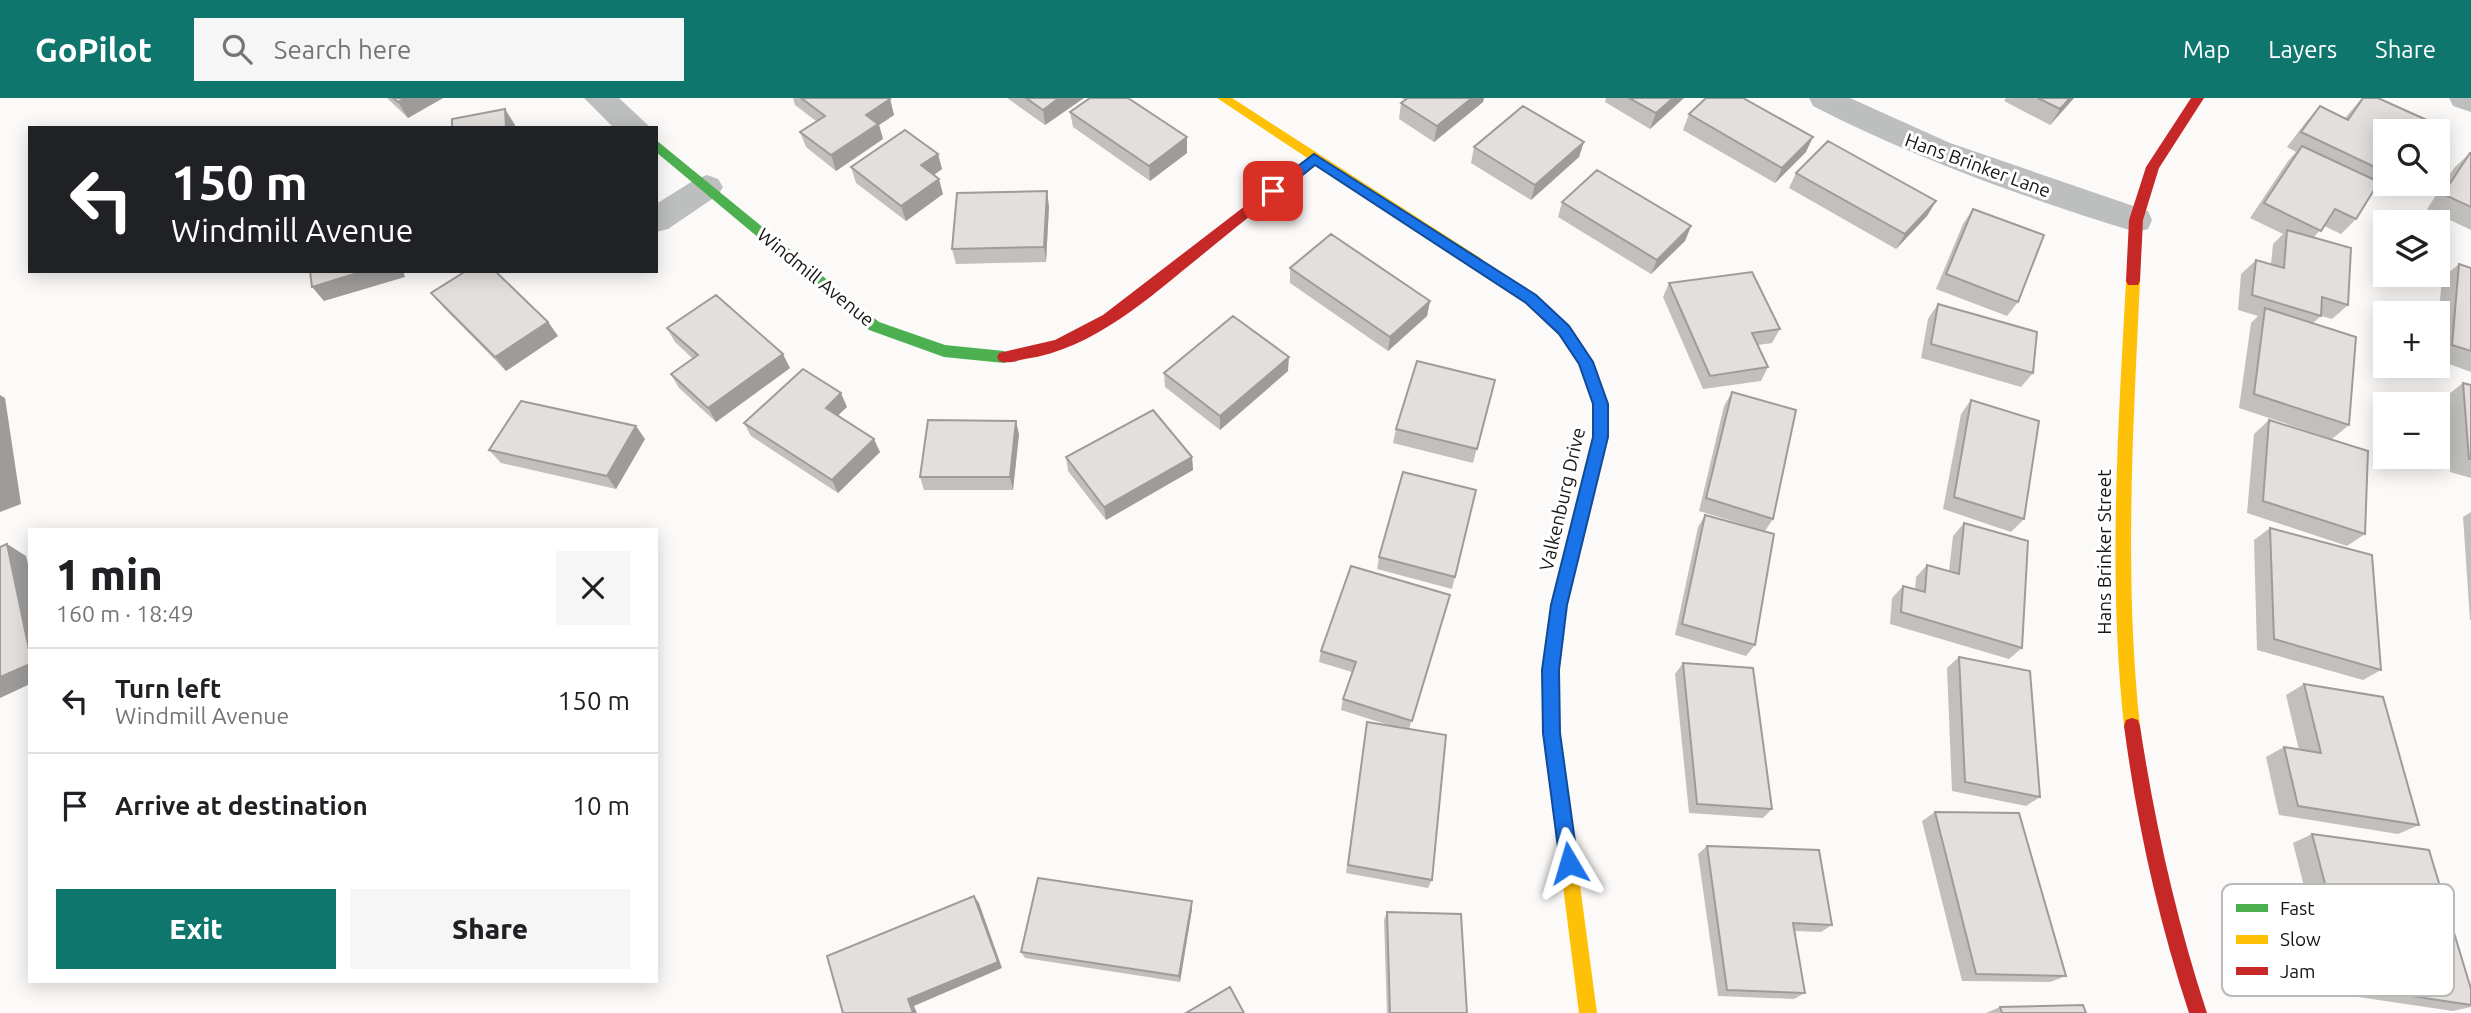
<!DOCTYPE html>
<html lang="en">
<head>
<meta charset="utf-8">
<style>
  body { margin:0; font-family:Ubuntu,sans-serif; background:#f6f6f6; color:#202124; height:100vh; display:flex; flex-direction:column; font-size:26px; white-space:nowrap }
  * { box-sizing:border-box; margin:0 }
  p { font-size:23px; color:#757577 }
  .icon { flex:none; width:38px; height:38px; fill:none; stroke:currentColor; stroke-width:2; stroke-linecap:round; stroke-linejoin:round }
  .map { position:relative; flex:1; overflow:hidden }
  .drawer { position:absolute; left:28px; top:430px; width:630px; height:455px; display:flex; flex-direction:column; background:#fff; border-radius:0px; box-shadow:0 4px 18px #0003 }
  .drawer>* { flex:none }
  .top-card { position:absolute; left:28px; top:28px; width:630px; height:147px; border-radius:0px; box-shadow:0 4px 18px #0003; background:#202124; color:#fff; overflow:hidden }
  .controls { position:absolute; left:2373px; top:21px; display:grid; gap:14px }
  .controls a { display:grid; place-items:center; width:77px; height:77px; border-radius:0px; background:#fff; box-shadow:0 4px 18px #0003; font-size:35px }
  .pin { position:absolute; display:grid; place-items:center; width:60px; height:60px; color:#fff; margin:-30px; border-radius:14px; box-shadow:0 4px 10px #0006 }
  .me { position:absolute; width:77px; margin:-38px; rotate:353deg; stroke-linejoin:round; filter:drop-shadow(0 0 5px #0008) }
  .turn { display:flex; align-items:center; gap:24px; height:147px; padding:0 28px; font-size:32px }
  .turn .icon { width:91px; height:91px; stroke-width:2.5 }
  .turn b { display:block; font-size:49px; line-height:60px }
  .round { display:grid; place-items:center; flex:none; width:74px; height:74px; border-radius:0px; background:#f6f6f6 }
  .overview { display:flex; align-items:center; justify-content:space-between; height:119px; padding:0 28px }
  h1 { font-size:42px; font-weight:800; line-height:52px }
  .action { display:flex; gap:14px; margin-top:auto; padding:14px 28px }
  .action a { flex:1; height:80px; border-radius:0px; background:#0f766e; color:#fff; font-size:28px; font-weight:800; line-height:80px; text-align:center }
  .action a+a { background:#f6f6f6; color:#202124 }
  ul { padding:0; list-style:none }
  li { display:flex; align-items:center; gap:21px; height:105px; padding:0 28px; border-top:2px solid #e0e0e0 }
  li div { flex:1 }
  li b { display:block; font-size:26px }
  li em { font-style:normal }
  header { display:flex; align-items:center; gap:42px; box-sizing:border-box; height:98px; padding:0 35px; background:#0f766e; color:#fff }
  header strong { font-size:33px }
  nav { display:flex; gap:38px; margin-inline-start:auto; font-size:24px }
  .search { width:490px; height:63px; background:#f6f6f6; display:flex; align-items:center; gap:18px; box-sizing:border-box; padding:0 24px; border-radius:0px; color:#757577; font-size:26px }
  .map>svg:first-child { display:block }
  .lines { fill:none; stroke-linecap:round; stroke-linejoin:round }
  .street { fill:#bdbebe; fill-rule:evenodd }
  .fast { fill:#4caf50; fill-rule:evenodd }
  .slow { fill:#ffc107; fill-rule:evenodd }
  .jam { fill:#c62828; fill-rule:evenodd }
  .wall { fill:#c2c0bd }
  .shaded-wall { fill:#9e9c9a }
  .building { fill:#e2dfdc; stroke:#9e9c9a; stroke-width:2 }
  .route { fill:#1a73e8; stroke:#114b97; stroke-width:2 }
  .labels { text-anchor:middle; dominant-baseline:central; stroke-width:6; stroke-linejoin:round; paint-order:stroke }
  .street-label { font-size:19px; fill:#181512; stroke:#fff }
  .key { fill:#fff; stroke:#bab9b8; stroke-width:2 }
  .key-label { font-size:19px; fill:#181512 }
</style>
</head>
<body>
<header>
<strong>GoPilot</strong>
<div class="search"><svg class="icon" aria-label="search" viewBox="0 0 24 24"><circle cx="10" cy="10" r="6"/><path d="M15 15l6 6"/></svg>Search here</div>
<nav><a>Map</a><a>Layers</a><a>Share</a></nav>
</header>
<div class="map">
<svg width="2471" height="915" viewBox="0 0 2471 915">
  <rect width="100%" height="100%" fill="#fcfaf8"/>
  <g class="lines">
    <path class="street" d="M584,0H619L651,30H614Z
      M1809,0H1850L1950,45L2148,113L2152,122L2148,131L2136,134C2025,100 1916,61 1813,8Z
      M2449,0H2471V14L2453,8Z
      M707,77L718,81L723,89L718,97L668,131L656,134V106L696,81Z"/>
    <path class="fast" d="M656,42L879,224L945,247L1004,253L1011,259L1009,263L1004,265L944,259L869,232L656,54Z
      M1477,160L1536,197L1569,228L1593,264L1608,306L1607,339L1567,507L1559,572L1560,637L1558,643L1552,645L1546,643L1544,637L1543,572L1551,507L1593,339L1594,306L1579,266L1559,236L1526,205L1472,169L1470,165Z"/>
    <path class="slow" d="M1217,0H1232L1482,161L1484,165L1482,169H1472Z
      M2133,178L2140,183C2133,332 2124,480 2140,628L2138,634L2132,636L2126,634L2124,628C2108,479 2118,332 2126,183Z
      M1552,629L1558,631L1560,637L1597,915H1579L1544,637L1546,631Z"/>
    <path class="jam" d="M2191,0H2204L2159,70L2143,122L2140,183L2138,187H2128L2126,183L2129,122L2146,69Z
      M1314,55L1321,60L1319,63C1280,94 1241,125 1202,157C1150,199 1094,251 1025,261C1016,263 1007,266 999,263L997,259L999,255L1055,242L1103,217Z
      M2132,620L2138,622L2140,628C2155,726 2176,821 2207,915H2189C2158,821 2137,726 2124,628L2126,622Z"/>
  </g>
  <path class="wall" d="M387,0H443L408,20Z
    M793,0H888L890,1L894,17L879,27L883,41L836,73L806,49L800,34L816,23L795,7Z
    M1007,0H1084L1045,27Z
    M1401,0H1484L1483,4L1434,44L1399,21L1401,5L1405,2Z
    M1606,0H1684L1650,31L1605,4Z
    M2006,0H2074L2050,27L2004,3Z
    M2362,0H2378L2385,33V81L2377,76L2372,81L2356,121L2341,136L2324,128L2314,139L2348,207L2332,221L2321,218L2312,226L2349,327L2332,341L2239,310L2251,225L2258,218L2238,212L2241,176L2256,162L2271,166L2273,146L2283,136L2250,120L2288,63L2296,54L2287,49L2306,24L2320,8L2345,20Z
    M1070,14L1187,39V55L1150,83L1073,29Z
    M1689,16L1806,54L1775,85L1683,32Z
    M1474,49L1579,59L1531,102L1471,65Z
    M2470,55H2471V132L2427,111L2454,70Z
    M938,56L942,71L934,77L943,96L906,123L856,85L851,69Z
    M1796,75L1936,103L1927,118L1896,151L1789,90Z
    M1562,104L1691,128L1685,143L1651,176L1558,119Z
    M1049,108L1046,164L956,166L952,151Z
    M1973,111L2018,204L2007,218L1936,191L1963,126Z
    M2459,166L2471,170V274L2438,262V224L2442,180Z
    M1290,170L1430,203L1427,218L1388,253L1290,185Z
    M1669,185L1780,231L1772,245L1758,247L1768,269L1761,283L1703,291L1663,199Z
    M431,195L548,224L558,238L506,273L443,209Z
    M1938,206L2033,275L2021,289L1921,260L1928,221Z
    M667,230L790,270L716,324L679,290L671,276L693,261L675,244Z
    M1288,273L1220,332L1165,289L1164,275Z
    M1495,282L1473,365L1393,345L1396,331Z
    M2463,285L2471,287V380L2450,374L2445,299Z
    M1732,294L1773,421L1765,433L1699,413L1724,308Z
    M1971,302L2024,421L2011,434L1943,411L1961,316Z
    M847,309L838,317L880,354L838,395L751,338L744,325Z
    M2269,322L2365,436L2347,448L2247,415L2254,336Z
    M1019,336L1013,392H924L920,379Z
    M645,341L616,391L501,365L489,352Z
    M1066,359H1192L1193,372L1106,422L1068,373Z
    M2471,414V522H2470L2463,419Z
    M1705,417L1755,547L1746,558L1675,537L1698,429Z
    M1964,425L2022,550L2009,561L1890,526L1892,500L1903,488L1915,492L1916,479L1927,467L1949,473L1953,438Z
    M2270,430L2381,572L2363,582L2257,552L2254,442Z
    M1379,459L1455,479L1452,491L1377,471Z
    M1450,497L1409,631L1432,782L1428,790L1346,775L1367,624L1395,629L1341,612L1343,601L1352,574L1319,564L1321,553Z
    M1959,559L2040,699L2026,708L1952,693L1947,570Z
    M1683,565L1772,711L1763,720L1689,715L1675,576Z
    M2304,586L2419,727L2398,736L2279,717L2266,659L2284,649L2299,652L2286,597Z
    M1935,714L2066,878L2050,884L1962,883L1922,723Z
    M2312,736L2471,891V909L2453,913L2331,895L2293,745Z
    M1707,748L1832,827L1821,834L1794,833L1805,895L1794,901L1718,898L1698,756Z
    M1192,803V811L1180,884L1025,860L1021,854Z
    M1387,814L1467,915H1387L1384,822Z
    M2000,909L2086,915H1986Z"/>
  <path class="shaded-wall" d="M405,0H443L408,20L398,4Z
    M1059,0H1084L1045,27L1043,12Z
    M1472,0H1484L1483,4L1434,44L1437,28Z
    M1673,0H1684L1650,31L1656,15Z
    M2070,0H2074L2050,27L2060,11Z
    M890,1L894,17L879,27L883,41L836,73L831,57L866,17Z
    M505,11L515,27V30H506Z
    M1187,39V55L1150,83L1149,68Z
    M1813,39L1806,54L1775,85L1782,70Z
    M1584,44L1579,59L1531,102L1535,87Z
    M938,56L942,71L925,83L921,67Z
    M939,81L943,96L906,123L901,108Z
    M1047,93L1049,108L1046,164L1044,149Z
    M1936,103L1927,118L1896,151L1905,136Z
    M1691,128L1685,143L1651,176L1657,162Z
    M364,173H403L405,179L324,203L312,189Z
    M1430,203L1427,218L1388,253L1390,239Z
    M548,224L558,238L506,273L495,259Z
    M783,256L790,270L716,324L708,310Z
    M1289,259L1288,273L1220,332V318Z
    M841,295L847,309L832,323L826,310Z
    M0,297L5,300L21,406L0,414Z
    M1016,323L1019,336L1013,392L1010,379Z
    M636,328L645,341L616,391L607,378Z
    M874,341L880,354L838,395L832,382Z
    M1192,359L1193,372L1106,422L1104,409Z
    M7,446L26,458L30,474V556Z
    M30,566V586L0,600V579Z
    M974,798L979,805L1002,870L914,908L917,915H913L908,901Z
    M1192,803V811L1180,884L1179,878Z"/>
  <path class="building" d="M393,0H405L398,4Z
    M801,0H888L890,1L866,17L878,26L831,57L800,34L825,18Z
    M1026,0H1059L1043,12Z
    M1090,0H1128L1187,39L1149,68L1070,14Z
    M1408,0H1472L1437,28L1401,5Z
    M1629,0H1673L1656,15Z
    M1706,0H1743L1813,39L1782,70L1689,16Z
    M2038,0H2070L2060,11Z
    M2363,0H2378L2429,23L2422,33H2385V66L2381,72L2301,34L2320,8L2348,22Z
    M1523,8L1584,44L1535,87L1474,49Z
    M505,11L506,30H452V21Z
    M905,32L938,56L921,67L939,81L901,108L851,69Z
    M1828,43L1936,103L1905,136L1796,75Z
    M2302,48L2379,84L2356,121L2335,111L2321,133L2264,105Z
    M2470,55H2471V109L2443,96Z
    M1597,72L1691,128L1657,162L1562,104Z
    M1047,93L1044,149L952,151L957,95Z
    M1973,111L2044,137L2018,204L1946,176Z
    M2287,132L2351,150L2348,207L2322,199L2321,218L2252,197L2256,162L2284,170Z
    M1331,136L1430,203L1390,239L1290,170Z
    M2459,166L2471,170V253L2452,247Z
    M310,173H364L312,189Z
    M466,173H495L548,224L495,259L431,195Z
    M1752,174L1780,231L1752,235L1768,269L1710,278L1669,185Z
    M716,197L783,256L708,310L671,276L698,257L667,230Z
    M1938,206L2037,234L2033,275L1931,246Z
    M2265,210L2356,239L2349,327L2254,296Z
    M1233,218L1289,259L1220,318L1164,275Z
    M1417,263L1495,282L1477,351L1396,331Z
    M803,271L841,295L826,310L874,341L832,382L744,325Z
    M2463,285L2471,287V361H2469Z
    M1732,294L1796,312L1773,421L1706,400Z
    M1971,302L2039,323L2024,421L1954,399Z
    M521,303L636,328L607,378L489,352Z
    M1153,312L1192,359L1104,409L1066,359Z
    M928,322L1016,323L1010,379H920Z
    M2269,322L2368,353L2365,436L2263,403Z
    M1403,374L1476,392L1455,479L1379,459Z
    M1705,417L1774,436L1755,547L1682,526Z
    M1964,425L2028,443L2022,550L1901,514L1903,488L1925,494L1927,467L1959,476Z
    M2270,430L2372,457L2381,572L2274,541Z
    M7,446L30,556V566L0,579V449Z
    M1351,468L1450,497L1412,623L1343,601L1356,564L1321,553Z
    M1959,559L2030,573L2040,699L1965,684Z
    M1683,565L1753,570L1772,711L1697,706Z
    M2304,586L2383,599L2419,727L2298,708L2284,649L2321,655Z
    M1367,624L1446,637L1432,782L1348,767Z
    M1935,714L2019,715L2066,878L1976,876Z
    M2312,736L2429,752L2471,891V907L2352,889Z
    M1707,748L1819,752L1832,827L1793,825L1805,895L1727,892Z
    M1038,780L1192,803L1179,878L1021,854Z
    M974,798L998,864L908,901L913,915H843L827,858Z
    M1387,814L1461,816L1467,915H1390Z
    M1230,889L1244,915H1186Z
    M2083,907L2086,915H2002L2000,909Z"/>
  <path class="route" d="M1314,56L1536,197L1569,228L1593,264L1608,306V339L1567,507L1559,572L1560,635L1578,765L1575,772L1569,774L1563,772L1560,765L1543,635L1542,572L1551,507L1593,339V306L1579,266L1559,236L1526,205L1315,67L1278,97H1269V90Z"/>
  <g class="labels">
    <g class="street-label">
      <text transform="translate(1978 67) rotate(20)">Hans Brinker Lane</text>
      <text transform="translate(816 179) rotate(39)">Windmill Avenue</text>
      <text transform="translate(1562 401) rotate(-77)">Valkenburg Drive</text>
      <text transform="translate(2104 454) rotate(-90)">Hans Brinker Street</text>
    </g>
  </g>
  <rect x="2222" y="786" width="232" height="112" rx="10" class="key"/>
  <rect x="2236" y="806" width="32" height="8" fill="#4caf50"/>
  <rect x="2236" y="837" width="32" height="9" fill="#ffc107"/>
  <rect x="2236" y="869" width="32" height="8" fill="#c62828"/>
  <g class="key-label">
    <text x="2280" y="817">Fast</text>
    <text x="2280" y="848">Slow</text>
    <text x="2280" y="880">Jam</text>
  </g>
</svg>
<div class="controls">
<a><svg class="icon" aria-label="search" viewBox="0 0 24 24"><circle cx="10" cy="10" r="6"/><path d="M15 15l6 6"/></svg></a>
<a><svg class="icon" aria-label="layers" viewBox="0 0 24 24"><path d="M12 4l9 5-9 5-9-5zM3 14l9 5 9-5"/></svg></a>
<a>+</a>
<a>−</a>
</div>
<div class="pin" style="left:1273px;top:93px;background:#d93025"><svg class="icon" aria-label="arrive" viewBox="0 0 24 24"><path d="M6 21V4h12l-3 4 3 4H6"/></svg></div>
<svg class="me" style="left:1569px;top:765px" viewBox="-20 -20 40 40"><path d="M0-17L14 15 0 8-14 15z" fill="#1a73e8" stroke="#fff" stroke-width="4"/></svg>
<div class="top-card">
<div class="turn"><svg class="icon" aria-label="left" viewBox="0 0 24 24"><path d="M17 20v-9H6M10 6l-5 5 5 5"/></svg><div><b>150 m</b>Windmill Avenue</div></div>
</div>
<section class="drawer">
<div class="overview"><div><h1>1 min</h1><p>160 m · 18:49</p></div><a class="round"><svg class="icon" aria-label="close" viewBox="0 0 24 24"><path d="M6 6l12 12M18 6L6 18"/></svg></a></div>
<ul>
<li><svg class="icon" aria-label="left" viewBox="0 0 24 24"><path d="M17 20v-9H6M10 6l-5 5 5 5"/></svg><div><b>Turn left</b><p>Windmill Avenue</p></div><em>150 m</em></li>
<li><svg class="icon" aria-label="arrive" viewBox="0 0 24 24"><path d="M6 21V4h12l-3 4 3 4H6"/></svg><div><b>Arrive at destination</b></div><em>10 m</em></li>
</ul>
<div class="action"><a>Exit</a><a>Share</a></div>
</section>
</div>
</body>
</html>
